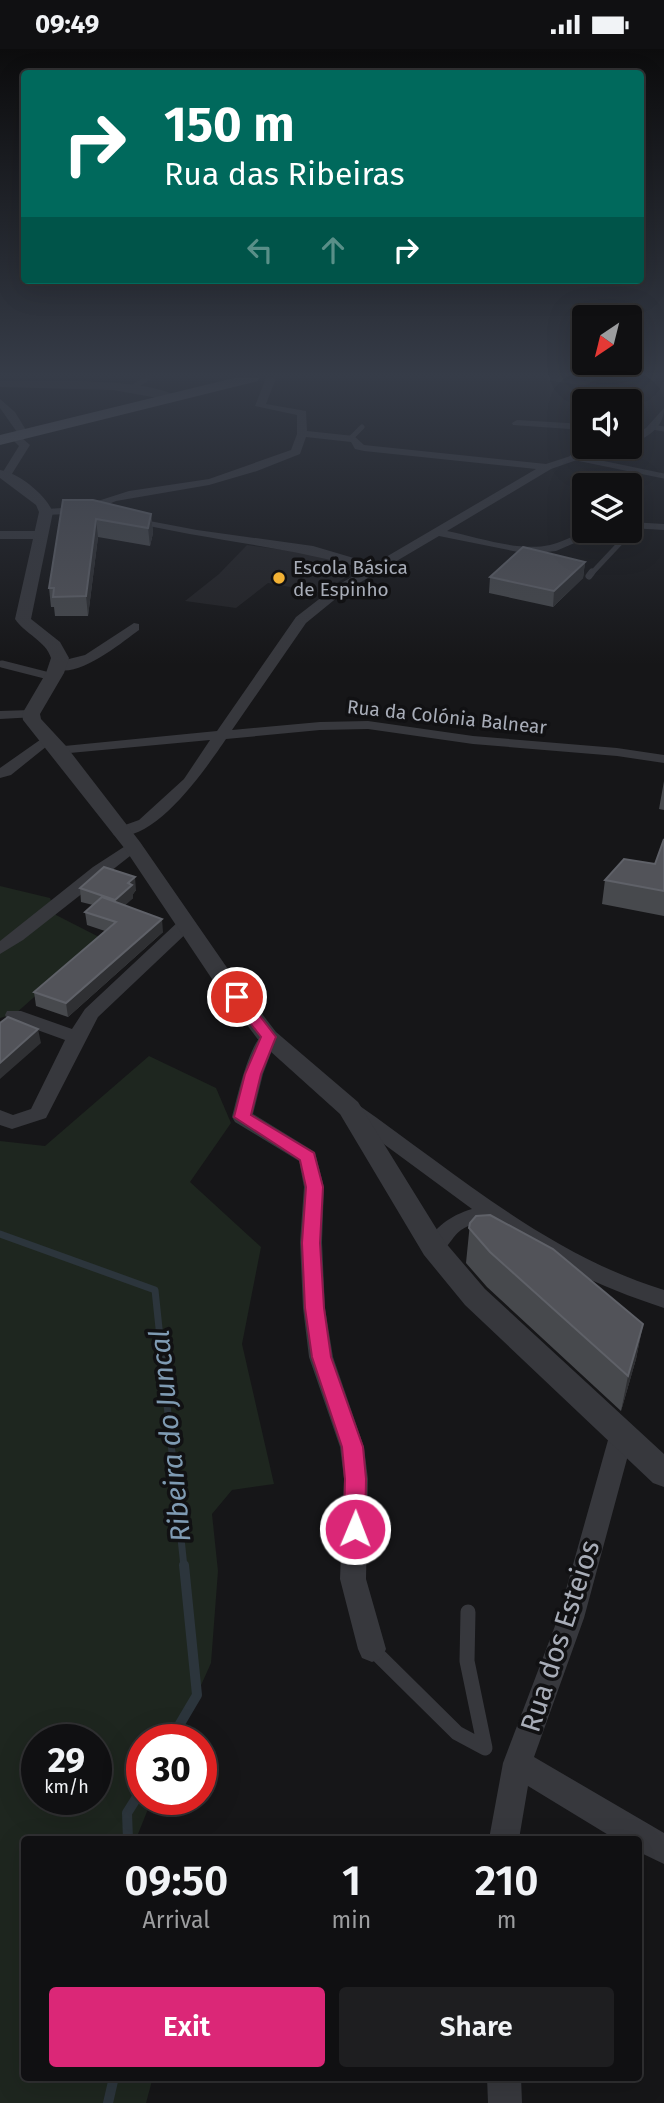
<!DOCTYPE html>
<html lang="en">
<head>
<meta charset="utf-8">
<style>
  body { margin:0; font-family:"Fira Sans",sans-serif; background:#1e1e20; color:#f1f3f6; height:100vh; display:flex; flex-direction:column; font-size:26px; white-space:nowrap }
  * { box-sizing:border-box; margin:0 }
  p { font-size:23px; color:#9c9d9f }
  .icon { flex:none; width:38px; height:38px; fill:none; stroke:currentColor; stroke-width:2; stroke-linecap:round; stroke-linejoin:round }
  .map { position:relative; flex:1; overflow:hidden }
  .sheet { position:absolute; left:21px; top:1787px; width:621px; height:245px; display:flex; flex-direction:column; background:#101012; border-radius:7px; box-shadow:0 7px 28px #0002,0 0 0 2px #303032 }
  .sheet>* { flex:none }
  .top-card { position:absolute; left:21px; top:21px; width:623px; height:214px; border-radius:7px; box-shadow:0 7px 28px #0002,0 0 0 2px #303032; background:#00695c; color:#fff; overflow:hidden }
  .needle { width:46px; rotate:215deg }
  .fabs { position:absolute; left:572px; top:256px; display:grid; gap:14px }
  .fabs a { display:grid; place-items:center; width:70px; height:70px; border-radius:7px; background:#101012; box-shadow:0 7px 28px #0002,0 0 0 2px #303032; font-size:35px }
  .speed { position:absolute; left:21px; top:1675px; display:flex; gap:14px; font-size:35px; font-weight:700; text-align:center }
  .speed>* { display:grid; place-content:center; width:91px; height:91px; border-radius:50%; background:#101012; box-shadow:0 7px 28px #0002,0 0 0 2px #303032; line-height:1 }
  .speed small { font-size:18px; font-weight:400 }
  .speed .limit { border:10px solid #d22; background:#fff; color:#111 }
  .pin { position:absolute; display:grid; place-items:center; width:60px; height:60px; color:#fff; margin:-30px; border:4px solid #fff; border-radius:50%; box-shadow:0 2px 7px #0007 }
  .me { position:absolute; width:77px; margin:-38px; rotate:1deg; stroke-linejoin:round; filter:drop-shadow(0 0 5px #0008) }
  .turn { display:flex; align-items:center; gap:24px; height:147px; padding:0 28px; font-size:32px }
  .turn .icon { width:91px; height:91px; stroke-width:2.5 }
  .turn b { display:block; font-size:49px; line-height:60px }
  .lanes { display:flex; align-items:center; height:66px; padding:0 28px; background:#0003; justify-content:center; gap:35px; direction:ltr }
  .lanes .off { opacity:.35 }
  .eta { display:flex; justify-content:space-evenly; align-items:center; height:119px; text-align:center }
  .eta b { font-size:42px; font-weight:600; line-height:49px }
  .cta { display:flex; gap:14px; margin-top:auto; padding:14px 28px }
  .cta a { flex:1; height:80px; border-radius:7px; background:#db2777; color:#fff; font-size:28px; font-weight:600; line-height:80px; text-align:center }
  .cta a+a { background:#1e1e20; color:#f1f3f6 }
  .status { display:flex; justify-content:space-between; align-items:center; height:49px; padding:0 35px; background:#101012; direction:ltr }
  .status svg { height:19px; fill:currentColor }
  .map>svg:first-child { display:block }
  .built { fill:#222225 }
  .green { fill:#1e261f; fill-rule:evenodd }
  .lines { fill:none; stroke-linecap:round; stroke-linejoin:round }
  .stream-far1 { stroke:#2c353c; stroke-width:7 }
  .stream { stroke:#2c353c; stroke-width:10 }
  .service-far2 { stroke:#37383d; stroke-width:5 }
  .service-far1 { stroke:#37383d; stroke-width:7 }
  .service { stroke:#37383d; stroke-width:15 }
  .minor { fill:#37383d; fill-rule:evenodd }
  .tertiary { fill:#37383d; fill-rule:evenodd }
  .primary { fill:#53555c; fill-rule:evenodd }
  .wall { fill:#47494d }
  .shaded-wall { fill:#2f3033 }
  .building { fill:#525359; stroke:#5f6168; stroke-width:2 }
  .route { fill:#db2777; stroke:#8e194d; stroke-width:2 }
  .poi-dot { fill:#f2b134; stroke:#111113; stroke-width:2.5 }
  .labels { text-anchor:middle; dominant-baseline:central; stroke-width:7; stroke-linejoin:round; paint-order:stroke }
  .far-poi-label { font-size:19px; fill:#a8adb8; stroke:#111113; text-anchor:start }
  .far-street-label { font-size:19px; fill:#a8adb8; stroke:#111113 }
  .near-water-label { font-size:28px; font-style:italic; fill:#7f9bb3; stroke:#111113 }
  .near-street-label { font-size:28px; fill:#a8adb8; stroke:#111113 }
</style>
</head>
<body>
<div class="status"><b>09:49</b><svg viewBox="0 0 49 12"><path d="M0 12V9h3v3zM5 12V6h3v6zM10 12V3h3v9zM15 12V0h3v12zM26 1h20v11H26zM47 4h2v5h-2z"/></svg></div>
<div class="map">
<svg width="664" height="2054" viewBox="0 0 664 2054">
  <rect width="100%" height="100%" fill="#161618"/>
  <path class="built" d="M247,496L320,506L349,516L355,522L322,544L268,534L236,559L185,552L219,525Z"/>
  <path class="green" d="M0,837L50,849L56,866L101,889L15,965L0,969Z
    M149,1007L216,1039L231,1074L190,1133L261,1198L242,1295L274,1435L232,1441L212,1465L218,1522L211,1614L177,1690H142V1750H152L136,1790H24V2028H153L146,2054H0V1092L45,1097ZM37,1690H96V1750H37Z"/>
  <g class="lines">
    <path class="stream-far1" d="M0,1185L155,1241L184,1518"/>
    <path class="stream" d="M171,1690L197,1646L184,1516
      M128,1790L127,1764L142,1740
      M108,2054L114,2028"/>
    <path class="service-far2" d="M550,329L585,334L593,329
      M130,340L148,329
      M653,378L664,380
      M351,389L362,378
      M572,408L664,427
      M591,525L637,476"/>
    <path class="service-far1" d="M589,527L592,523
      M2,615L53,628"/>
    <path class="service" d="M372,1600L457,1684L485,1699L467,1612L468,1563"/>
    <path class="minor" d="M266,329H276L266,355L306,362L307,382L354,387L364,396L546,415L601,397H617L551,420L447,482C478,488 518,503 550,496C570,491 580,481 602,481L600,483L556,502L528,505L439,487L344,543L306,574L232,681L320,673L368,672L473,687L617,699L664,706V714L617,707L473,695L368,680L320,681L226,690C207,718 154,796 114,786L112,783L114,780L139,771L184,730L210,691L59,705L52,701L54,698L217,682L296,568L336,537L366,520C285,497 204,491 123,471V467L197,481L313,497L374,515L536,420L364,402L355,400L351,393L306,388L300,405L257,422L209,436L116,452L87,464L46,466L40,463L46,460L79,458L129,442L209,430L291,401L297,385V366L255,357Z
      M0,332C42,333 147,327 180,349L175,352L113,341L0,338Z
      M0,350L15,363L29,386L22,389L30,396L10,428L6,429L1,426L19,397L10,388L19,386L0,359Z
      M664,359C664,379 647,389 630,395V388L646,379Z
      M517,371L584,375V381L513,376L512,374Z
      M630,473L664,475V481L630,479Z
      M0,482H41L47,486L41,490H0Z
      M134,574L139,575V581C121,594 72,635 51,617L53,614L85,606Z
      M31,661L36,662V668L0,670V662Z
      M47,686L54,690L52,693L11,726L0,729V719Z
      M133,792L141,797L139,800L23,891L0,905V892L93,818Z
      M186,870L195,875L192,879L98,968L46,1069L12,1080L0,1076V1061L13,1066L31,1060L65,991L7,970L5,966L7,962H21L72,980L85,960L180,871Z
      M268,982L277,988L263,1025L253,1065L315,1103L324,1138L322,1193L325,1259L333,1308L364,1398L368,1430L366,1530L386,1600L382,1609L372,1613L362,1609L358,1600L340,1530L344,1430L340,1398L309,1308L303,1259L300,1193L304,1138L299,1112L235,1073L232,1068C237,1050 250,987 268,982Z
      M350,1053L357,1055C456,1124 547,1205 664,1241V1259C600,1238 543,1211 489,1172C479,1174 470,1175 461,1181C448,1191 445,1210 426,1205L423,1199C435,1178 449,1167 472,1160L343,1065L340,1060L343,1055Z
      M622,1374L631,1377L634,1384L584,1569L534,1708L664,1784V1815L639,1803V1790H615L528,1737L519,1790H489L503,1714L558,1569L610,1384L613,1377Z
      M487,2028H521L522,2054H488Z"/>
    <path class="tertiary" d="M0,421C19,424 45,445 53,463L31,570L60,593L69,609L64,624L40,665L41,670L66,697L140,793L230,923L276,983L358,1053L444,1192L485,1240L664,1405V1438L653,1434L465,1256L424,1206L340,1065L260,993L214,933L125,800L23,671L22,665L46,624L51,609C46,592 25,585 15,570L39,463L36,456L0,429Z"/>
    <path class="primary" d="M234,329H260L258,332L0,396V386Z"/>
  </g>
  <path class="wall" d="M63,451L151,465L153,484L150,497L98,488L88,567H55L54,558H51L49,539Z
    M585,513L583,529L553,558L489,544L490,528Z
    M664,732V761L659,760Z
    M664,790V867L602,855L605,831L655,815Z
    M80,839L136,841L133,845V849L125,856L163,883L68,968L36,957L34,943L105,882L87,876L85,863L93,856L81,853Z
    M470,1174L643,1275L636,1310L621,1362L487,1238L466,1214Z"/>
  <path class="shaded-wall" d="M151,465L153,484L150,497L148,479Z
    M96,470L98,488L88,567L86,547Z
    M585,513L583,529L553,558L554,542Z
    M135,828L136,841L133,845V849L117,864L115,851L128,834Z
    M162,870L163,883L68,968L66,954Z
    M38,980L41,994L0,1030V1014Z
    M643,1275L636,1310L621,1362L628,1327Z"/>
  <path class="building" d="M63,451H93L151,465L148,479L96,470L86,547L53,548L54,539H49Z
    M523,498L585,513L554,542L490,528Z
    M664,790V842L605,831L624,810L655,815Z
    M104,818L135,828L128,834L132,836L115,851L80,839Z
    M102,848L162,870L66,954L34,943L116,873L85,863Z
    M8,968L38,980L0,1014V974Z
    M490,1166L553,1200L643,1275L628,1327L490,1203L469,1179L470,1174L476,1167Z"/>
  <linearGradient id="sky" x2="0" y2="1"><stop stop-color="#0c0c0d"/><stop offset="0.53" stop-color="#363c48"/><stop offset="1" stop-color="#363c48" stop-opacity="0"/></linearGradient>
  <rect width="664" height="616" fill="url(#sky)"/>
  <path class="route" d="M237,943L243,945L276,988L261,1025L251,1066L314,1104L323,1138L320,1194L324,1259L331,1308L363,1398L366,1430L365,1480L362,1486L355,1489L347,1486L344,1480L345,1430L342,1398L312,1308L305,1259L302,1194L306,1138L300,1111L234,1068L245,1025L261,988L230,948Z"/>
  <circle class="poi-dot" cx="279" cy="529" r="7"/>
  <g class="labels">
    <g class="far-poi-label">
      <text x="293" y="518">Escola Básica<tspan x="293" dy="22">de Espinho</tspan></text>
    </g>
    <g class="far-street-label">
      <text transform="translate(447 668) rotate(6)">Rua da Colónia Balnear</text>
    </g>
    <g class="near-water-label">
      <text transform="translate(170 1387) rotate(-96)">Ribeira do Juncal</text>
    </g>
    <g class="near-street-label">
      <text transform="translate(560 1587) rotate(-72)">Rua dos Esteios</text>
    </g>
  </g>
</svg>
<div class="fabs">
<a><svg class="needle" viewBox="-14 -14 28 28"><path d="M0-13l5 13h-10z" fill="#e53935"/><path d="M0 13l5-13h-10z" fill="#9c9d9f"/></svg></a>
<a><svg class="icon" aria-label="sound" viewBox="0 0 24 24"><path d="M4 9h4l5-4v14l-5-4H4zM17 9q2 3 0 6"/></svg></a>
<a><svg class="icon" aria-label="layers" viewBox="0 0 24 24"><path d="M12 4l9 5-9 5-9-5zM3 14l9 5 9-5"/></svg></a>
</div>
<div class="speed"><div>29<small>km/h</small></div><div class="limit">30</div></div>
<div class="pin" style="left:237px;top:948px;background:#d93025"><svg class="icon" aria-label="arrive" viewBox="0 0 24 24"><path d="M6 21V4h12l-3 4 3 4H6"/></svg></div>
<svg class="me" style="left:355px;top:1480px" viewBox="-20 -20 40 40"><circle r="17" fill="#db2777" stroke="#fff" stroke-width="3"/><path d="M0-11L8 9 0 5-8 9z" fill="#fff"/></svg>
<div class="top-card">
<div class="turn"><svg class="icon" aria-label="right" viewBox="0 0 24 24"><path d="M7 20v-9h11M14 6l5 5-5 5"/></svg><div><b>150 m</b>Rua das Ribeiras</div></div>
<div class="lanes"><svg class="icon off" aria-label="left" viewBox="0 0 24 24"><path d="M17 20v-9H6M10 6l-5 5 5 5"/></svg><svg class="icon off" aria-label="ahead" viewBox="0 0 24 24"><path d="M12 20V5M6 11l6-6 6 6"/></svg><svg class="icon" aria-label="right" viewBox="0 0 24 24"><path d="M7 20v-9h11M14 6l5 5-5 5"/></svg></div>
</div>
<section class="sheet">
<div class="eta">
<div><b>09:50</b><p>Arrival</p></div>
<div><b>1</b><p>min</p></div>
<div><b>210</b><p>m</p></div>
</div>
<div class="cta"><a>Exit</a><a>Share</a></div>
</section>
</div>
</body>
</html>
